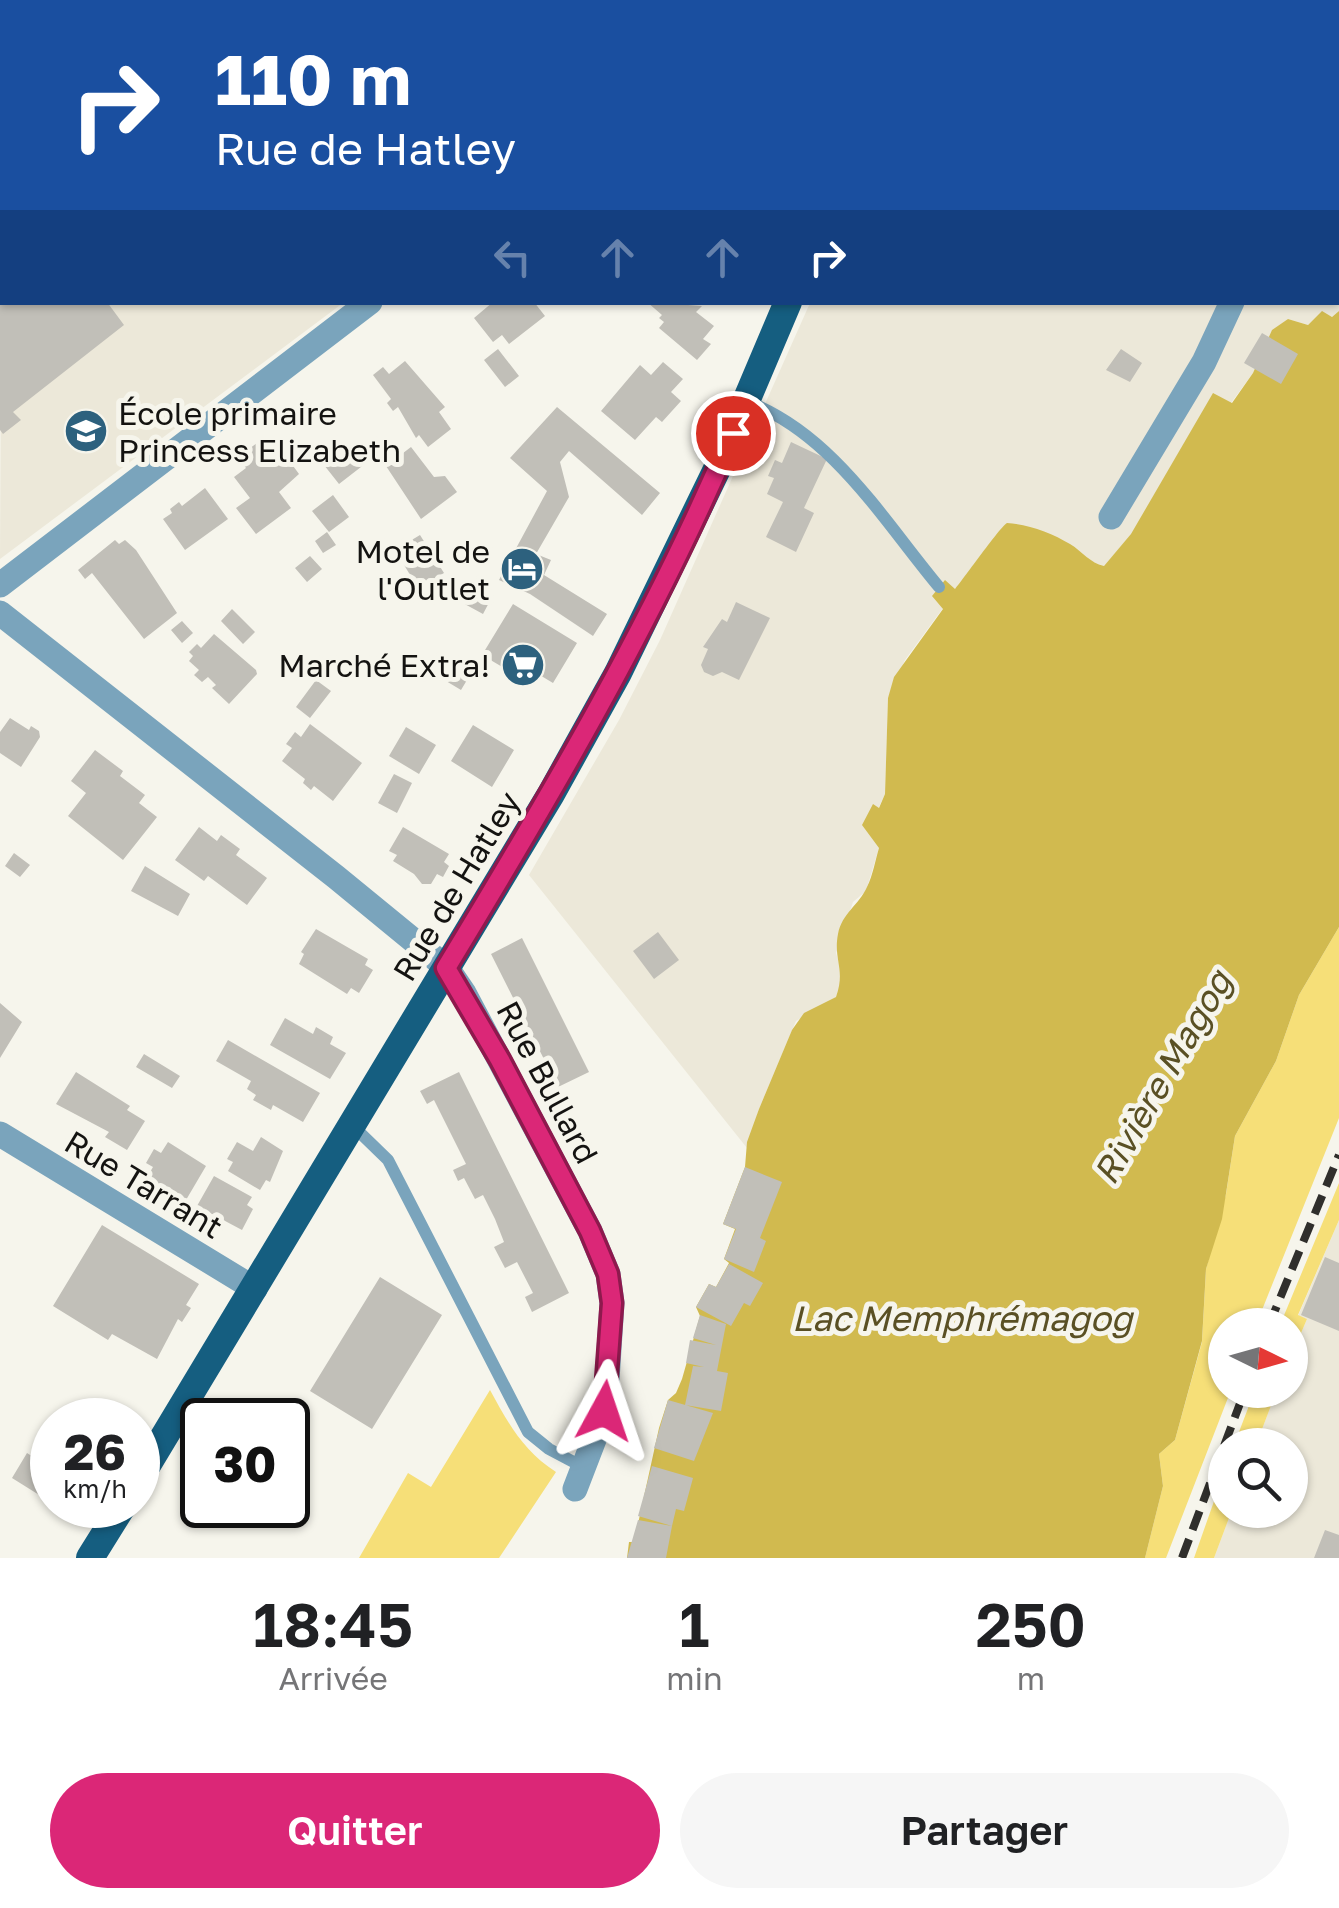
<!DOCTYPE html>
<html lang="fr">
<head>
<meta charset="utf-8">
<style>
  body { margin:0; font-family:"Golos Text",sans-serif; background:#f6f6f6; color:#202124; height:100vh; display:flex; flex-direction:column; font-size:38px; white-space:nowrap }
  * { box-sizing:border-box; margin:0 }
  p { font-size:32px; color:#757577 }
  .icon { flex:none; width:55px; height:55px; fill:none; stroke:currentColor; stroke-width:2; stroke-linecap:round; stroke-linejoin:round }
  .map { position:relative; height:1558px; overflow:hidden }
  .drawer { display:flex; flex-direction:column; background:#fff; flex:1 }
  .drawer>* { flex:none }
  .hud { position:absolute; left:0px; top:0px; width:1340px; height:305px; box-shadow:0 2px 8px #0004; background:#1a4fa0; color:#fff; overflow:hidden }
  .needle { width:65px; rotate:95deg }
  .controls { position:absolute; left:1208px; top:1308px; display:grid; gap:20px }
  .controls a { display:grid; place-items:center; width:100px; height:100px; border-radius:50%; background:#fff; box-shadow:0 2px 8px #0004; font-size:50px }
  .speed { position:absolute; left:30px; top:1398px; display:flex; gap:20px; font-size:50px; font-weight:700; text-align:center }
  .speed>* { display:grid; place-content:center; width:130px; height:130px; border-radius:50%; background:#fff; box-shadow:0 2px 8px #0004; line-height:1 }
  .speed small { font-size:25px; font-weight:400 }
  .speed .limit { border:5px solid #111; border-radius:15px; background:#fff; color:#111 }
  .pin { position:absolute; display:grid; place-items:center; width:85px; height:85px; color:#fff; margin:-42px; border:5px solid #fff; border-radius:50%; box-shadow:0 2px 10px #0007 }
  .me { position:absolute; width:110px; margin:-55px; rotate:5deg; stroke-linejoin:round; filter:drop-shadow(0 0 8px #0008) }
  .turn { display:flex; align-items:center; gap:35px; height:210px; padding:0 50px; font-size:45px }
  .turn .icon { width:130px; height:130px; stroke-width:2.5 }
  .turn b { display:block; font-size:70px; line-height:85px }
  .lanes { display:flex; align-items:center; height:95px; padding:0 50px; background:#0003; justify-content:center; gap:50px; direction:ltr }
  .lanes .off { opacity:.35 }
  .eta { display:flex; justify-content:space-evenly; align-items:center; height:170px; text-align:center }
  .eta b { font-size:60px; font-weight:600; line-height:70px }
  .action { display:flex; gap:20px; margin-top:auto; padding:20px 50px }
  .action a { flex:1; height:115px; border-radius:60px; background:#db2777; color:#fff; font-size:40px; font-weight:600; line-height:115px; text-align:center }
  .action a+a { background:#f6f6f6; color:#202124 }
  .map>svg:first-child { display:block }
  .built { fill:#ece8d9 }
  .green { fill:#f6df78 }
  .water { fill:#d1ba4f }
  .building { fill:#c1bfb8 }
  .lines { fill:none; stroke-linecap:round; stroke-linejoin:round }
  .service { stroke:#7aa4bc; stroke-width:12 }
  .minor { stroke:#7aa4bc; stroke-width:25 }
  .primary { stroke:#155e80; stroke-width:28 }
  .rail { stroke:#302f2c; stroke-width:8; stroke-dasharray:20 10; stroke-linecap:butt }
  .route-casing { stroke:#8e194d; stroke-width:25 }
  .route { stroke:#db2777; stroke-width:18 }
  .labels { text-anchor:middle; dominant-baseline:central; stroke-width:10; stroke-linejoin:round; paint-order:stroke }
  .poi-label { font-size:32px; fill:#141311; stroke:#f6f5ec; text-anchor:end }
  .street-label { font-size:32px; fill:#141311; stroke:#f6f5ec }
  .water-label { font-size:35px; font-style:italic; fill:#5a5024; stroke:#f6f5ec }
</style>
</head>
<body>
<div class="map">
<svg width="1339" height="1558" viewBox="0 0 1339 1558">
  <rect width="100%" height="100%" fill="#f6f5ec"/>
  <path class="built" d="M936,0H1339V311L1332,317L1322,312L1308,325L1288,319L1267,345L1253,373L1231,403L1213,394L1131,535L1104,566L1090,561L1082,553L993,542L954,590L933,595L943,608L905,660L888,698L885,794L878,809L873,805L879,848L866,891L853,902L836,953L843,976L836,997L796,1021L759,1109L747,1148L529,875L619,720L660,640L810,303L1338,302V2Z
    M2,182V302L343,303L0,559Z
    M1339,1220V1558H1214L1232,1510H1290V1445H1256L1277,1390H1290V1359L1307,1319L1298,1316Z"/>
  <path class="green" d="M0,0H313L314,2H2L0,184Z
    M1339,927V1118L1256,1325H1225V1390H1231L1166,1558H1145L1163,1486L1159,1454L1175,1440L1202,1342L1206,1269L1226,1194L1235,1136L1276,1061L1299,995Z
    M1339,1183V1220L1298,1315L1307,1319L1290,1359V1325H1280Z
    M490,1390C508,1423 523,1451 556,1472L499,1558H359L408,1473L431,1487Z
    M1255,1390H1277L1256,1445H1234Z
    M1225,1470V1510H1232L1214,1558H1194Z"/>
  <path class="water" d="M1322,311L1332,317L1339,311V927L1299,995L1276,1061L1235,1136L1222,1219L1206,1269L1202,1341L1175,1440L1159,1454L1163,1486L1145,1558H627L629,1542H634L659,1428L668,1400L676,1393L682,1379L700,1316L696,1307L709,1284L716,1287L729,1263L724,1259L735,1229L723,1224L745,1167L747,1142L759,1109L792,1030L804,1013L836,997C846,969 833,960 838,934C842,913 859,905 867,887C873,875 875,861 879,848L862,825L873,804L879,808L885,794L888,698L894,677L943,609L932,596L945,580L955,589C965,577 1000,527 1007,523C1028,524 1052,533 1070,544C1083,552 1090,563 1104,566L1131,534L1213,393L1232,403L1253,373L1272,330L1288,319L1308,325Z"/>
  <path class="building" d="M0,302H107L124,325L13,412L21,420L3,434L0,430Z
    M493,302H534L545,316L509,344L502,335L493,342L474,318Z
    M647,302L702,306L696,312L714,326L703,339L711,344L697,360L659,328L664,322L659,318L662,315Z
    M1262,333L1298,354L1281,384L1244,363Z
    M498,349L519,376L505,387L484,360Z
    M1121,349L1142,363L1130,382L1106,370Z
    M405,361L445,407L439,412L451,429L428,447L419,435L416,438L398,407L393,411L387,403L391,399L373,375L383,367L389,374Z
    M663,362L683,379L671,392L681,401L662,422L656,417L635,440L601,411L640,365L651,375Z
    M557,407L660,493L642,515L569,451L560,462L569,497L536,554L551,560L544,575L607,614L593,636L530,594L499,580L547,491L510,458Z
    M355,441L370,460L339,484L324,465Z
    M791,442L827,459L804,508L814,513L796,552L766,537L783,502L767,494L774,478L768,476L775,460L782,463Z
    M257,443L265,453L277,444L299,474L279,492L291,508L256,534L236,508L250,498L234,477L246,468L238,457Z
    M411,447L434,477L445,476L457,492L421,519L386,466Z
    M205,488L228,519L185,550L163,519L172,513L170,509L179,502L182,506Z
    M333,495L349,517L329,532L312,511Z
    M327,532L336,545L323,553L315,541Z
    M420,535L444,573L418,588L395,550Z
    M115,540L119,544L125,540L136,550L177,613L144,639L92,573L85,579L78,570Z
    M310,556L322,569L307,582L295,568Z
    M471,585L492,597L483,614L461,602Z
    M736,602L770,618L739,680L722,672L713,676L704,672L701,665L708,649L703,647L722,619L727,622Z
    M513,604L577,643L553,683L518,662L511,672L482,655Z
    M232,609L255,632L243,644L221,621Z
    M182,621L193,633L182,643L171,630Z
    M214,634L256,670L257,674L229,704L212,688L216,685L208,677L202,682L194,675L199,670L189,661L193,656L189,652L197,644L201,648Z
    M448,656L473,670L461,690L436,675Z
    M316,680L331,691L310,718L296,707Z
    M10,718L29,730L31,726L39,731L40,737L21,767L0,753V732Z
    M310,724L362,763L333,801L314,786L311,790L303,783L305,779L282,761L292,748L286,744L295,732L301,737Z
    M473,725L514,750L492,787L451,761Z
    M406,727L436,745L419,774L389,756Z
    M95,750L123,771L120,776L145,795L139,803L157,817L123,860L68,816L86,793L71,781Z
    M394,774L412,783L397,813L378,803Z
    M199,827L217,841L221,835L240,849L236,855L267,878L247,905L208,876L204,881L175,860Z
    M403,827L449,854L444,862L449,866L443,877L437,874L431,884H422L414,874L393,861L397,855L389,851Z
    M14,853L30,865L20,877L5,866Z
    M145,866L190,894L178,916L131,891Z
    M316,929L368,959L365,965L373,970L359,993L351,988L347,994L299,964L304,954L301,952Z
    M658,932L679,960L654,979L633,951Z
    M522,938L589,1072L558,1087L491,954Z
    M0,1003L22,1022L0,1058Z
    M285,1018L313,1034L316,1027L333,1037L330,1044L346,1053L330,1079L270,1045Z
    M228,1040L320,1093L303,1122L273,1105L271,1110L253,1100L256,1095L247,1089L251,1081L216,1061Z
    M144,1054L180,1076L172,1088L136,1067Z
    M76,1072L130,1106L127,1110L145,1121L127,1150L105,1137L109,1132L56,1104Z
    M459,1072L569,1293L532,1312L525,1297L533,1293L517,1262L505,1268L494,1247L504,1242L495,1219L483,1195L475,1199L464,1178L458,1181L453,1170L466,1164L434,1100L427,1104L420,1091Z
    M261,1137L283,1151L270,1182L266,1180L260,1190L228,1171L233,1162L227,1159L237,1142L253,1151Z
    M168,1142L206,1166L186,1200L164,1188L160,1195L143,1184L153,1167L146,1163L154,1149L161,1153Z
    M745,1167L782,1182L760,1238L766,1241L754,1272L724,1259L736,1229L723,1224Z
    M214,1176L252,1197L247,1205L253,1209L242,1230L197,1206Z
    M102,1225L199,1284L186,1305L191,1308L182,1322L178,1319L157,1359L112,1334L108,1340L53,1306Z
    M1325,1257L1339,1263V1331L1301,1315Z
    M729,1264L763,1283L750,1306L744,1303L731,1326L696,1307L709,1284L716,1287Z
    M380,1277L442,1315L372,1429L310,1391Z
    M700,1315L726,1324L717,1371L728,1373L721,1411L685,1405L693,1366L704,1367L686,1363L690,1340L716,1345L693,1338Z
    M668,1400L713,1413L694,1461L654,1448Z
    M27,1453L52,1469V1503L12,1478Z
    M652,1466L693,1478L684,1511L676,1509L672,1526L638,1516Z
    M638,1520L672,1526L666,1558H627Z
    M1325,1530L1339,1535V1558H1314Z"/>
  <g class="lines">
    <path class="service" d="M746,401C832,433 883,520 939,587
      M352,1125L388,1160L528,1432L549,1449L583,1467"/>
    <path class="minor" d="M757,2L760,0
      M1338,15L1339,11
      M1111,517L1204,362L1232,302
      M0,585L370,302
      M0,613L336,877L447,968L464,993L590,1231L608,1274L612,1303L605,1411L575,1489
      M0,1134L255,1289"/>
    <path class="primary" d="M911,2L912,0
      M138,1480L551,794L618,673L719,465L788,302
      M90,1558L123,1505"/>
    <path class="rail" d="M1269,1325L1339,1155
      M1182,1558L1245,1390"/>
  </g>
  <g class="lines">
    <g class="route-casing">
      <path id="route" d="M604,1411L612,1303L608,1274L590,1231L500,1060L446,968C551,795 654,620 733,433"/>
    </g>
    <use href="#route" class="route"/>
  </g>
  <defs>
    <g id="school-disc" transform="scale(2.25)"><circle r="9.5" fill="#2d617e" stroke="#f6f5ec"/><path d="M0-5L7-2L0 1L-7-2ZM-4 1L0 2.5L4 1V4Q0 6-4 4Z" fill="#fff"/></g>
    <g id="hotel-disc" transform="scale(2.25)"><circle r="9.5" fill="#2d617e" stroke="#f6f5ec"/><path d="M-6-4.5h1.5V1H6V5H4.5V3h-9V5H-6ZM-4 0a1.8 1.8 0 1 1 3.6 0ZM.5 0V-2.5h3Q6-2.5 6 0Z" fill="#fff"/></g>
    <g id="supermarket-disc" transform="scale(2.25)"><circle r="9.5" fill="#2d617e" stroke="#f6f5ec"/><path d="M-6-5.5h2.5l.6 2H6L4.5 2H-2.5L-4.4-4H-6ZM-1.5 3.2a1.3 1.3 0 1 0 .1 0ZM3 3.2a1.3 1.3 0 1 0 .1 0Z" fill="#fff"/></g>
  </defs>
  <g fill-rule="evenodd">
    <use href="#school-disc" x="86" y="431"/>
    <use href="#hotel-disc" x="522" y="569"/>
    <use href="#supermarket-disc" x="523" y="665"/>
  </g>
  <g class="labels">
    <g class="poi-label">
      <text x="118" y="413" text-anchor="start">École primaire<tspan x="118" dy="37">Princess Elizabeth</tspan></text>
      <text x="490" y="551">Motel de<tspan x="490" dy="37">l'Outlet</tspan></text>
      <text x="490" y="665">Marché Extra!</text>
    </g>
    <g class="street-label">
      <text transform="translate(456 886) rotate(-59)">Rue de Hatley</text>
      <text transform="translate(548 1082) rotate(62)">Rue Bullard</text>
      <text transform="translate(144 1184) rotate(31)">Rue Tarrant</text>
    </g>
    <g class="water-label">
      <text transform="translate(1162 1077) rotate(-60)">Rivière Magog</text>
      <text x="962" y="1318">Lac Memphrémagog</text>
    </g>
  </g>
</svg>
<div class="controls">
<a><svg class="needle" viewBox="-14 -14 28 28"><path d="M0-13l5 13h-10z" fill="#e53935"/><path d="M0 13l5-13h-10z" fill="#757577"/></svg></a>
<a><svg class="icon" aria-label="search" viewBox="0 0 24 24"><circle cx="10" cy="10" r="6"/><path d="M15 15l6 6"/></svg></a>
</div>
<div class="speed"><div>26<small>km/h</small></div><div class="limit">30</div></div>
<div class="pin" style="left:733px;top:433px;background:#d93025"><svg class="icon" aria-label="arrive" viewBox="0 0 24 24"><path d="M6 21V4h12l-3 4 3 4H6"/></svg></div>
<svg class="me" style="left:604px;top:1411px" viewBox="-20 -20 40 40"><path d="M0-17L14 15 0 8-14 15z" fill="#db2777" stroke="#fff" stroke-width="4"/></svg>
<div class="hud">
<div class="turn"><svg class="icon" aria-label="right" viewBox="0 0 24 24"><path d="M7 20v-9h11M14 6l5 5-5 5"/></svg><div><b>110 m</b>Rue de Hatley</div></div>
<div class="lanes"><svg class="icon off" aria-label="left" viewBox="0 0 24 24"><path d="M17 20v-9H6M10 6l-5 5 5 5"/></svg><svg class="icon off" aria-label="ahead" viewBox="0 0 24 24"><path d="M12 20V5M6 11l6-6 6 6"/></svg><svg class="icon off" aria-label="ahead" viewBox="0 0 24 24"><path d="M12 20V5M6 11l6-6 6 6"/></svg><svg class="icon" aria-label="right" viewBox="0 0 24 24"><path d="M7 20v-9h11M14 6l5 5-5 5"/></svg></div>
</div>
</div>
<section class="drawer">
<div class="eta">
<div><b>18:45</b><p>Arrivée</p></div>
<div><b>1</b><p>min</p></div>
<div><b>250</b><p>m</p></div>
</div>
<div class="action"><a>Quitter</a><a>Partager</a></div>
</section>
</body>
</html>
